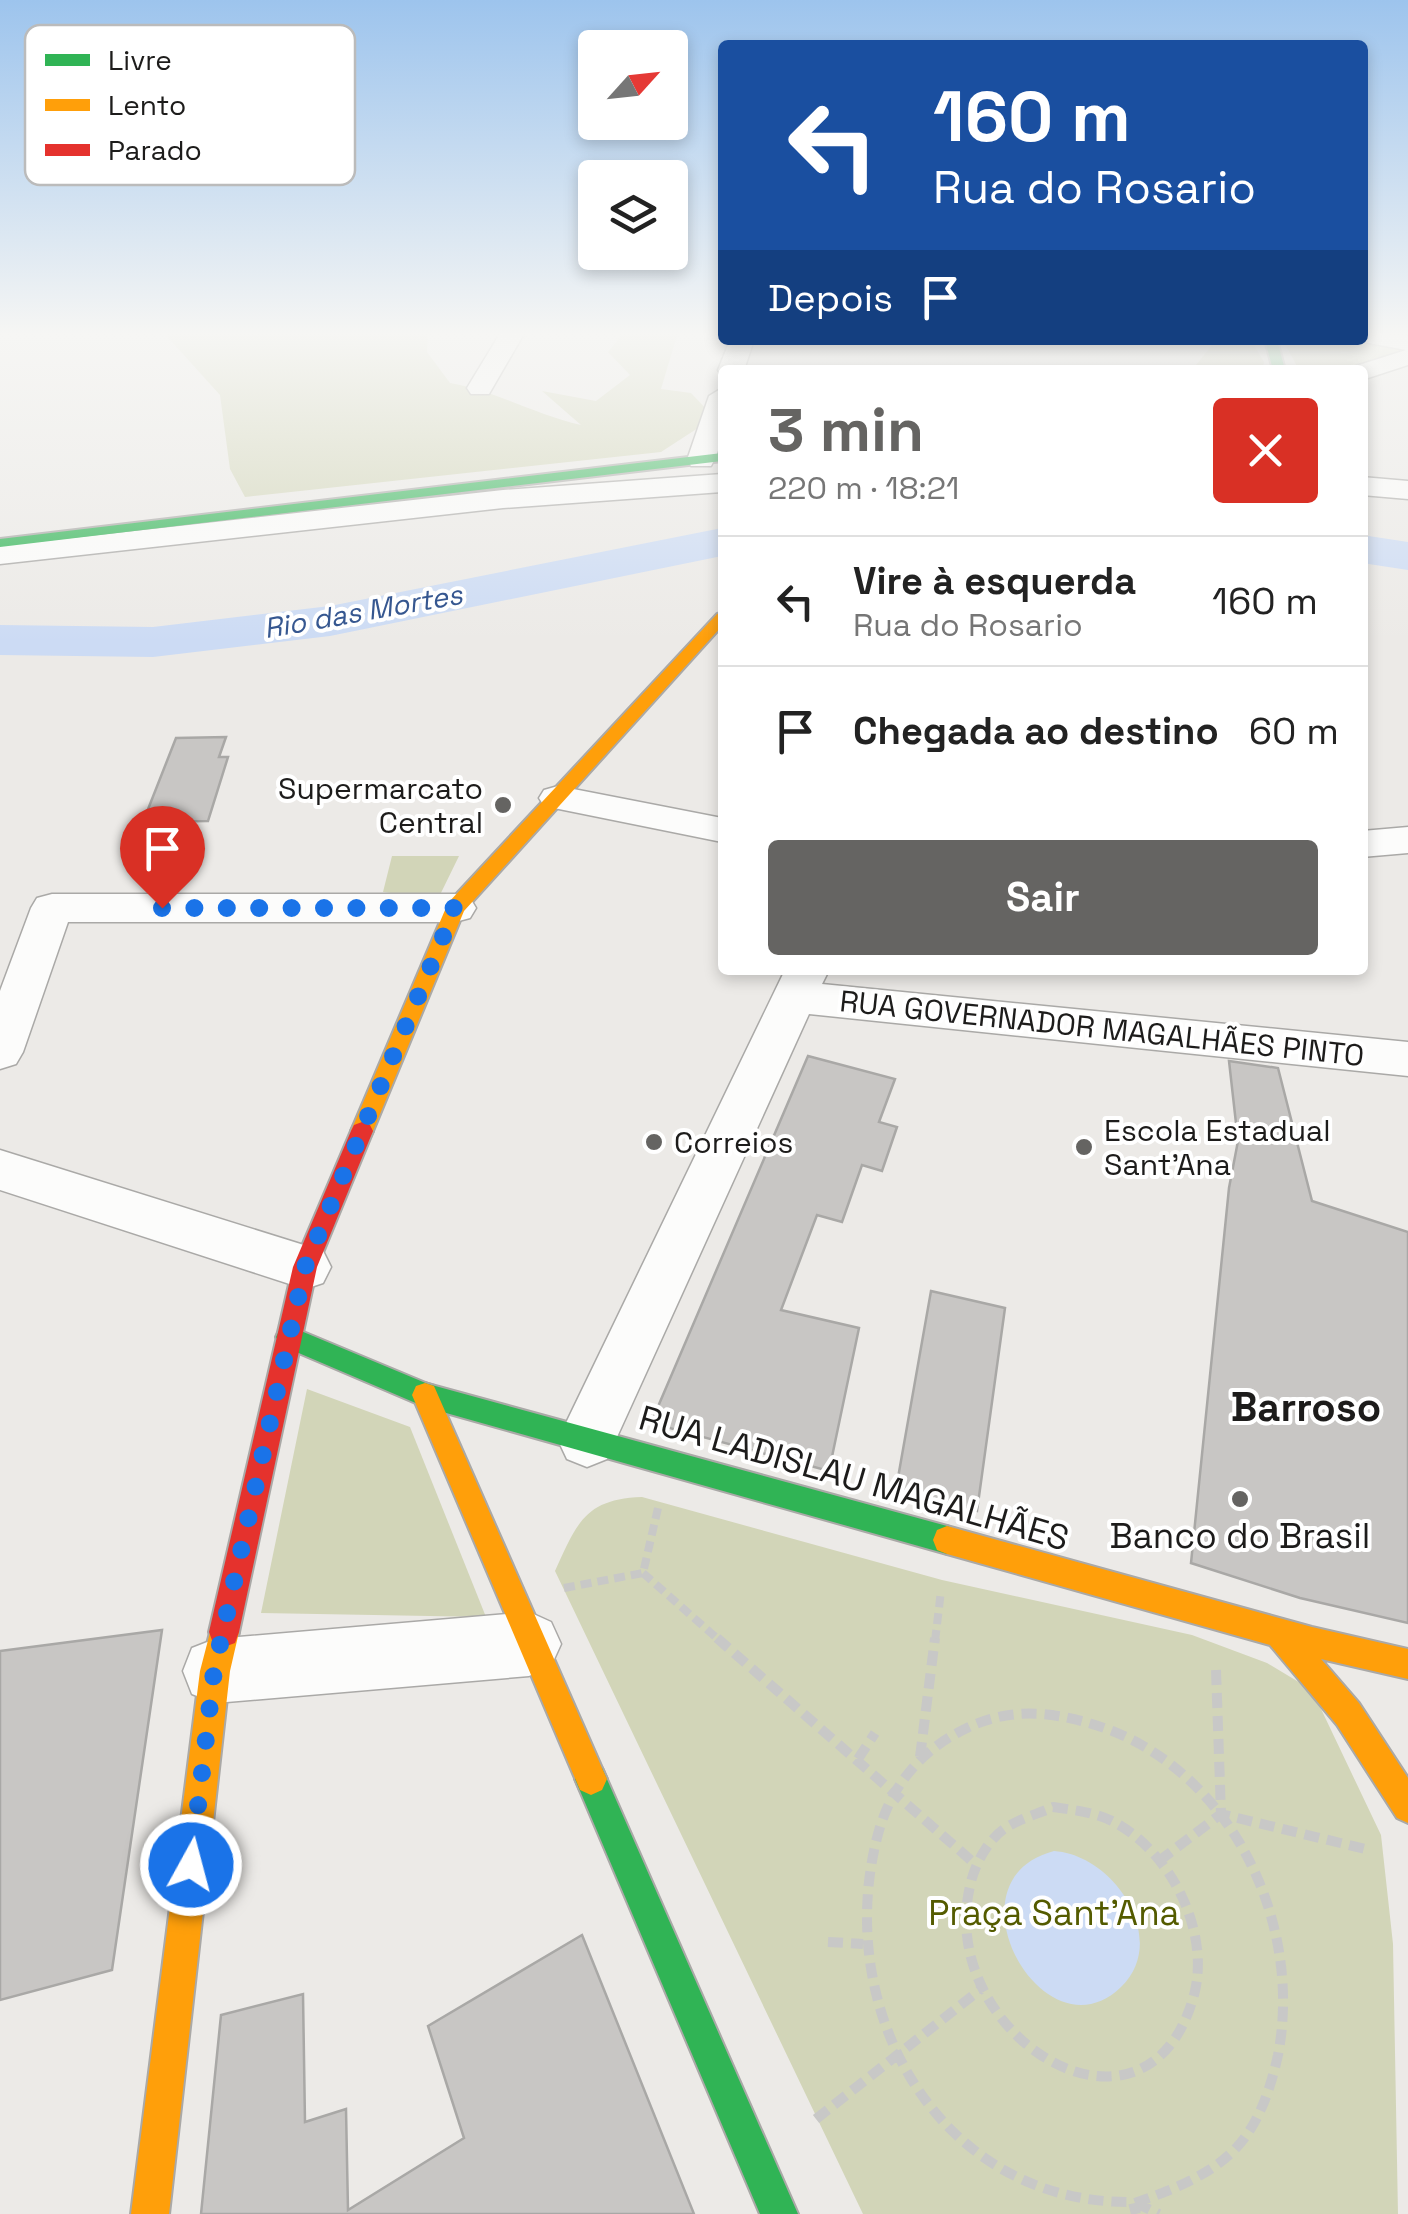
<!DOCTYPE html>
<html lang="pt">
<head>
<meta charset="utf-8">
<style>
  body { margin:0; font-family:"Space Grotesk",sans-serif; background:#f2f2f2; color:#222; height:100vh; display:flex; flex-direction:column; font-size:38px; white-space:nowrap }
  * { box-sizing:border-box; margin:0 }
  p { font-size:32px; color:#767676 }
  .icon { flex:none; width:55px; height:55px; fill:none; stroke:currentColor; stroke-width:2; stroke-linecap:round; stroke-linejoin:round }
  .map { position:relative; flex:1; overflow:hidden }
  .details { position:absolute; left:718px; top:365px; width:650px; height:610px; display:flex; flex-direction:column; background:#fff; border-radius:10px; box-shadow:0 5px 15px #0003 }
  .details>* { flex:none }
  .banner { position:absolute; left:718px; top:40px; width:650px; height:305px; border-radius:10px; box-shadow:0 5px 15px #0003; background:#1a4fa0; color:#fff; overflow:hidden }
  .needle { width:65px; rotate:63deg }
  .fabs { position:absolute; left:578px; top:30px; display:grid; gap:20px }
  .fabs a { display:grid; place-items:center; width:110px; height:110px; border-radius:10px; background:#fff; box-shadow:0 5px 15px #0003; font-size:50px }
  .pin { position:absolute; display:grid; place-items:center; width:85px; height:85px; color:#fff; margin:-102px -42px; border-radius:50% 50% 50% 0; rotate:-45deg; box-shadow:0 0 10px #0007 }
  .pin .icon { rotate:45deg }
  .me { position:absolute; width:110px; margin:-55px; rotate:7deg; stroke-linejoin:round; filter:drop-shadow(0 0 8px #0008) }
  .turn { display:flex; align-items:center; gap:35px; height:210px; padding:0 50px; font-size:45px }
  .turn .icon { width:130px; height:130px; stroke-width:2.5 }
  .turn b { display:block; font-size:70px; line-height:85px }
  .then { display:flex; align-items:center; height:95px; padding:0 50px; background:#0003; gap:20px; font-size:38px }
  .round { display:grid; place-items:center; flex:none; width:105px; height:105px; border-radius:10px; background:#f2f2f2 }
  .summary { display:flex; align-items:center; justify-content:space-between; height:170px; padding:0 50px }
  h1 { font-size:60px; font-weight:800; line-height:75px; color:#656462 }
  .action { display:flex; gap:20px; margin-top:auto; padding:20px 50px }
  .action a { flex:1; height:115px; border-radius:10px; background:#656462; color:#fff; font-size:40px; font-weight:800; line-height:115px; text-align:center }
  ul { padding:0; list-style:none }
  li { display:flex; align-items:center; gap:30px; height:130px; padding:0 50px; border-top:2px solid #e0e0e0 }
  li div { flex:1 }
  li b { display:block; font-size:38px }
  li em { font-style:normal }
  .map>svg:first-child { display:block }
  .green { fill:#d2d5b8 }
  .water { fill:#ccdbf4 }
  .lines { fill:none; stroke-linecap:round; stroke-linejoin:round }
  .river { fill:#ccdbf4; fill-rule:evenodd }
  .building { fill:#c8c6c4; stroke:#a9a8a6; stroke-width:2.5 }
  .street-casing { stroke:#aaa9a7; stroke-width:3 }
  .fast-casing { stroke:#aaa9a7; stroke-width:4 }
  .slow-casing { stroke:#aaa9a7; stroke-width:4 }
  .jam-casing { stroke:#aaa9a7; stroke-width:4 }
  .path-far1 { stroke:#c8c8c7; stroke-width:8; stroke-dasharray:11 6; stroke-linecap:butt }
  .path { stroke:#c8c8c7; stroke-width:10; stroke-dasharray:15 8; stroke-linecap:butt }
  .street { fill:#fcfcfb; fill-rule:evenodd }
  .fast { fill:#30b455; fill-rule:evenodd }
  .slow { fill:#ff9f0a; fill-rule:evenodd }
  .jam { fill:#e5322d; fill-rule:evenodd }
  .route { stroke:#1a73e8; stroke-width:18; stroke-dasharray:0 32.4 }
  .poi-dot { fill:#656462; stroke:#fff; stroke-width:4 }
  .labels { text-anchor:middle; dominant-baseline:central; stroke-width:8; stroke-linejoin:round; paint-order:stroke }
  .far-water-label { font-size:28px; font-style:italic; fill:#365790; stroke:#fff }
  .poi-label { font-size:30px; fill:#1d1c1b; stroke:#fff; text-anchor:start }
  .street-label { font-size:30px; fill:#1d1c1b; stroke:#fff }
  .near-street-label { font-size:35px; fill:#1d1c1b; stroke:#fff }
  .near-poi-label { font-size:35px; fill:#1d1c1b; stroke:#fff }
  .near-park-label { font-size:35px; fill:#545b00; stroke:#fff }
  .district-label { font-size:40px; font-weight:bold; fill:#1d1c1b; stroke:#fff }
  .key { fill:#fff; stroke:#bbb; stroke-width:2.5 }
  .key-label { font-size:28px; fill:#1d1c1b }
</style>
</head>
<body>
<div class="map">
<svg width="1408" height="2214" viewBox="0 0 1408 2214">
  <rect width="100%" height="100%" fill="#eceae7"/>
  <path class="green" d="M163,332H428L427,352L450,383C496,391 536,415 581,425L542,391L596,401L630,375L608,352L624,332H678L661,389L691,393L710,413L698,428L661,452L245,497L230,469L220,395Z
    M1375,339L1408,350L1344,370H1299L1283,340Z
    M1216,340H1251L1264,362L1262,370H1192Z
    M392,856H459L438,899L383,892Z
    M307,1389L410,1427L486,1617L261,1613Z
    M642,1497L942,1580L1192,1635L1267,1663L1312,1690L1381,1835L1393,1944L1398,2214H863L555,1571C577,1523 585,1499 642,1497Z"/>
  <path class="water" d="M1054,1851C1115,1855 1170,1940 1121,1987C1044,2062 942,1880 1054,1851Z"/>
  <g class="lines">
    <path class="river" d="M722,528V556L330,636L153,657L0,655V625L153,627L330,606Z
      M1362,535L1408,542V570L1362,563Z"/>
  </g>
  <path class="building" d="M226,737L219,757H228L208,821L143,822L176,738Z
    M808,1056L895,1079L879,1122L897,1127L882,1171L862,1165L842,1222L817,1215L781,1310L859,1328L829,1471L651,1423Z
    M1229,1061L1278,1068L1312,1201L1408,1232V1623L1300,1598L1191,1563L1229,1188L1238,1141Z
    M931,1291L1005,1308L977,1511L896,1489Z
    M162,1630L112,1970L0,2000V1651Z
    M582,1935L694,2214H201L221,2015L303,1994L305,2122L346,2109L348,2210L464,2138L428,2026Z"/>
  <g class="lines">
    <g class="street-casing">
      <path id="street" d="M501,332H525L489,394H471L467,388Z
        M1362,332L1408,336V365L1362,380V370H1351L1353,367L1406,350L1353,340H1362Z
        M730,340H754L744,370H722V376L718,370Z
        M722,388C724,414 725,443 711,466H691L687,460L709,396Z
        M722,474V492L503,508L0,564V546L503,490Z
        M1362,477L1408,481V499L1362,495Z
        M558,786L722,818V842L544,806L539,798L544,790Z
        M1408,827V853L1362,857V831Z
        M52,894H455L470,898L476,908L470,918L455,922H68L23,1052L16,1064L0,1069V991L31,908L37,898Z
        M785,970H829L822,984L1408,1042V1076L809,1014L607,1459L587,1467L567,1459L558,1440L567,1421Z
        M0,1150L323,1251L331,1267L323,1283L305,1289L0,1190Z
        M529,1612L551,1622L561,1644L551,1666L529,1676L215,1703L192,1694L183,1671L192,1648L215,1639Z"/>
    </g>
    <g class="fast-casing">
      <path id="fast" d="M1265,340H1277L1285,370H1273Z
        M722,453V461L0,547V539Z
        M289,1326L428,1384L947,1526L957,1530L961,1540L957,1550L947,1554L425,1407L280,1345L276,1337L280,1329Z
        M591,1763L602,1768L798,2214H760L575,1779L580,1768Z"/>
    </g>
    <g class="slow-casing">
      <path id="slow" d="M722,612V626L464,911L373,1131L370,1137H354L351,1131L448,903L717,614Z
        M425,1383L434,1386L602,1768L607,1779L602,1790L591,1795L580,1790L412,1395L416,1386Z
        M947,1526L1312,1627L1408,1649V1679L1321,1659L1359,1703L1408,1778V1823L1397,1818L1337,1725L1270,1645L947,1554L937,1550L933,1540L937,1530Z
        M224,1617L235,1621L239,1632L230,1671L169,2214H131L200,1671L213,1621Z"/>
    </g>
    <g class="jam-casing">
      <path id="jam" d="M362,1122L370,1125L373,1131L317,1267L239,1632L235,1643L224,1647L213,1643L209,1632L293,1267L351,1131L354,1125Z"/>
    </g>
    <path class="path-far1" d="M643,1573L720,1641
      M564,1588L643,1573L658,1508
      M935,1641L941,1591"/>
    <path class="path" d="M717,1638L974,1863
      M1216,1670L1221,1814L1365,1849
      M920,1757L935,1638
      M858,1759L875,1733
      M1053,1807C1073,1810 1094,1812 1112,1821C1170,1850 1211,1931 1194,1995C1147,2167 935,2036 970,1886C974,1866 987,1841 1004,1829C1018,1819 1038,1814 1053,1807Z
      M1159,1861L1221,1814
      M828,1942L863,1944
      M816,2119L981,1989
      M1135,2203C1168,2191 1202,2179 1229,2155C1257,2130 1270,2091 1278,2055C1304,1920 1228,1764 1092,1724C1049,1711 1008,1708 967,1728C924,1748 894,1782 880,1827C828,2004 936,2205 1133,2202L1136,2214
      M1136,2203L1159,2214"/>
    <use href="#street" class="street"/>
    <use href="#fast" class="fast"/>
    <use href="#slow" class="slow"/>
    <use href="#jam" class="jam"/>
  </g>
  <linearGradient id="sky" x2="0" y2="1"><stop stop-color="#9dc4ed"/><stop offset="0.52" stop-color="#f6f6f4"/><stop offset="1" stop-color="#f6f6f4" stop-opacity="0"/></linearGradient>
  <rect width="1408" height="642" fill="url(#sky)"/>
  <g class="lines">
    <path class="route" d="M162,908H455L305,1267L214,1671L191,1865"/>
  </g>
  <g class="poi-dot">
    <circle cx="503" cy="805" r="10"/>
    <circle cx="654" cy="1142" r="10"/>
    <circle cx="1084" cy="1147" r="10"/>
    <circle cx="1240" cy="1499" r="10"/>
  </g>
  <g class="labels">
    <g class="far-water-label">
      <text transform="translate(363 611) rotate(-10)">Rio das Mortes</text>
    </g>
    <g class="poi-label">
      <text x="483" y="788" text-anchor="end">Supermarcato<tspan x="483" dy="34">Central</tspan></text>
      <text x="1104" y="1130">Escola Estadual<tspan x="1104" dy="34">Sant'Ana</tspan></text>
      <text x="674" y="1142">Correios</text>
    </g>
    <g class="street-label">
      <text transform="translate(1102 1028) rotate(6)">RUA GOVERNADOR MAGALHÃES PINTO</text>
    </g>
    <g class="near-street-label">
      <text transform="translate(854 1478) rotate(16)">RUA LADISLAU MAGALHÃES</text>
    </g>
    <g class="near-poi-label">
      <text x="1240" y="1536">Banco do Brasil</text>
    </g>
    <g class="near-park-label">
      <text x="1054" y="1913">Praça Sant'Ana</text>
    </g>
    <g class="district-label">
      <text x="1306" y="1407">Barroso</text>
    </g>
  </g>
  <rect x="25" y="25" width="330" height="160" rx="15" class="key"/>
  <rect x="45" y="54" width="45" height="12" fill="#30b455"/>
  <rect x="45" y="99" width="45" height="12" fill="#ff9f0a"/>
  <rect x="45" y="144" width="45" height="12" fill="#e5322d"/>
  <g class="key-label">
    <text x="108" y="70">Livre</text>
    <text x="108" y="115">Lento</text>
    <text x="108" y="160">Parado</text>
  </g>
</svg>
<div class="fabs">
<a><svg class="needle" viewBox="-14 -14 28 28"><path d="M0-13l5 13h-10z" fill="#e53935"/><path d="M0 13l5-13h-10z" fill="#767676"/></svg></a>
<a><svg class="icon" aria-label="layers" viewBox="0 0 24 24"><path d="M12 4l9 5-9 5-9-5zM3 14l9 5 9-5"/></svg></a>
</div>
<div class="pin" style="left:162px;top:908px;background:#d93025"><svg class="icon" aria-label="arrive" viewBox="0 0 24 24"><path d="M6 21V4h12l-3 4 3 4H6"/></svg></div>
<svg class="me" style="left:191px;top:1865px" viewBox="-20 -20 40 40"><circle r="17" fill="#1a73e8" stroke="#fff" stroke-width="3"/><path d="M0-11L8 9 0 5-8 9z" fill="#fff"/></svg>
<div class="banner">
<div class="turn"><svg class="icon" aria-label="left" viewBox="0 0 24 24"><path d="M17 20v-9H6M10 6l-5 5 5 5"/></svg><div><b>160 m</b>Rua do Rosario</div></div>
<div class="then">Depois<svg class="icon" aria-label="arrive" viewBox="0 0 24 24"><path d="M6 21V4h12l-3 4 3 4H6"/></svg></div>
</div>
<section class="details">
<div class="summary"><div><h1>3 min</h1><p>220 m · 18:21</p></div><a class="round" style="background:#d93025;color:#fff"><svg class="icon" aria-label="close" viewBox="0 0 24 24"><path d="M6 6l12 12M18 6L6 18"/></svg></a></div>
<ul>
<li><svg class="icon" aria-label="left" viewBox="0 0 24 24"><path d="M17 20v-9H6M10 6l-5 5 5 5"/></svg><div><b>Vire à esquerda</b><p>Rua do Rosario</p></div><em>160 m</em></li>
<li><svg class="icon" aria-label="arrive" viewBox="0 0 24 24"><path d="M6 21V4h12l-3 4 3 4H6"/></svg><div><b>Chegada ao destino</b></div><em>60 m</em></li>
</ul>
<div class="action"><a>Sair</a></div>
</section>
</div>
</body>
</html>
